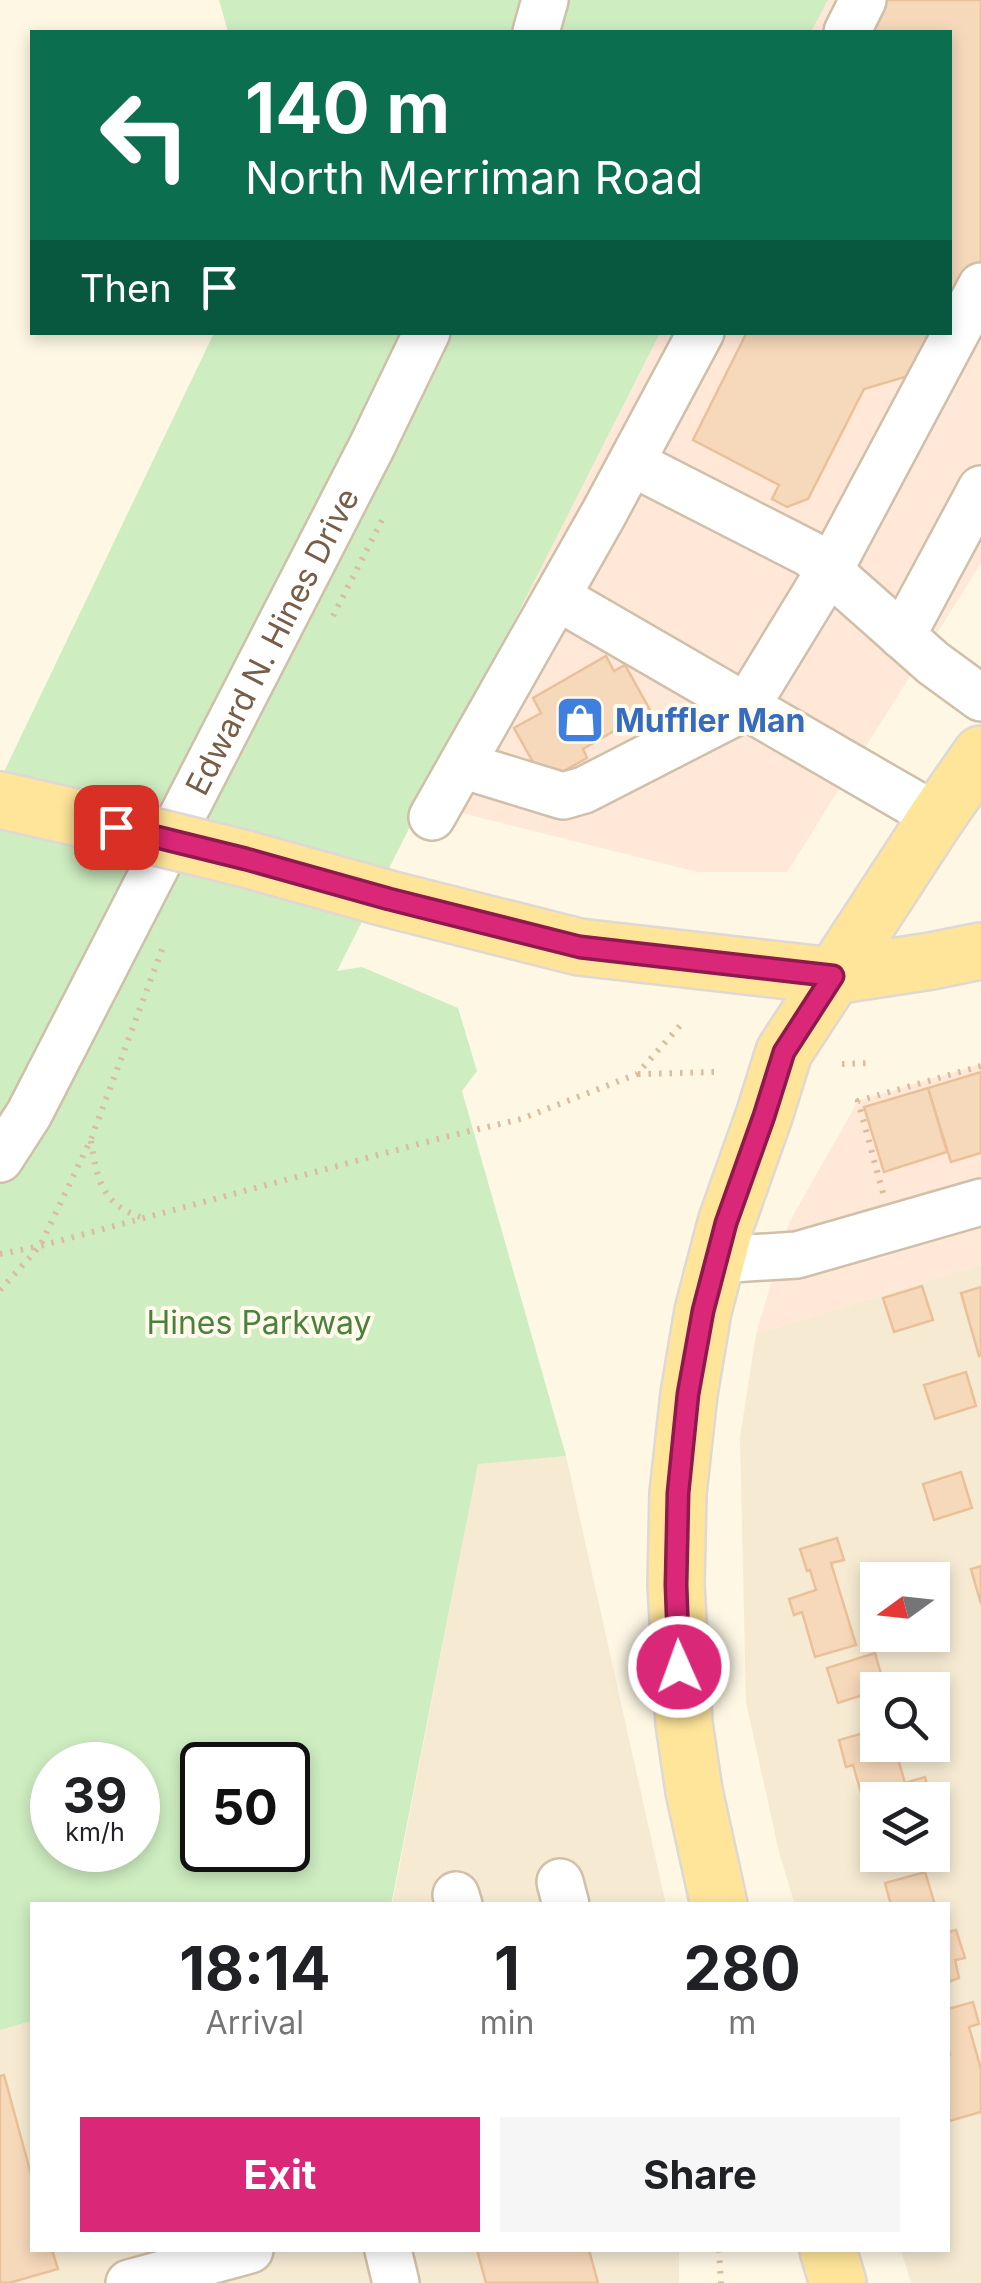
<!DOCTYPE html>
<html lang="en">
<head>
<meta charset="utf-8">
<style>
  body { margin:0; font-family:Inter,sans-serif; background:#f6f6f6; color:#202124; height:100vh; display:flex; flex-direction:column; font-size:38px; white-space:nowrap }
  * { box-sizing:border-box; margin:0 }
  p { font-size:32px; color:#757577 }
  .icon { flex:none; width:55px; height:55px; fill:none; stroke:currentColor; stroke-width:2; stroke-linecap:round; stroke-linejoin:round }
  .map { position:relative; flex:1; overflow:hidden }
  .side { position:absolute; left:30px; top:1902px; width:920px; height:350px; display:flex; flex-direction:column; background:#fff; border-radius:0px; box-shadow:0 5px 15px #0003 }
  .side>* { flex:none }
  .banner { position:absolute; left:30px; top:30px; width:922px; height:305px; border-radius:0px; box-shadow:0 5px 15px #0003; background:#0b6e4f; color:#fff; overflow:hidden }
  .needle { width:65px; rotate:255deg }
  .controls { position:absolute; left:860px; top:1562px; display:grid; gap:20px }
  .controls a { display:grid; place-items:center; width:90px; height:90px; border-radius:0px; background:#fff; box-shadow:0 5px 15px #0003; font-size:50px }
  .speed { position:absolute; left:30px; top:1742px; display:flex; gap:20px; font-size:50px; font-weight:700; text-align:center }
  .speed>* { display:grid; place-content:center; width:130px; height:130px; border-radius:50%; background:#fff; box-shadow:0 5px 15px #0003; line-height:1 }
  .speed small { font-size:25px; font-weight:400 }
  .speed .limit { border:5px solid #111; border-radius:15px; background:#fff; color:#111 }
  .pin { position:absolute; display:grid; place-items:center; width:85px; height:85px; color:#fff; margin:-42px; border-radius:20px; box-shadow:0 5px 15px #0006 }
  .me { position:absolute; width:110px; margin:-55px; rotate:358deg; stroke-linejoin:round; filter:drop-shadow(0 0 8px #0008) }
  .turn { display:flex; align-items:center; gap:35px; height:210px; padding:0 50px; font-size:45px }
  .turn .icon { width:130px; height:130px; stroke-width:2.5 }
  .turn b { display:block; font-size:70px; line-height:85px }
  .then { display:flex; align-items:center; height:95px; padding:0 50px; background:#0003; gap:20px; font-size:38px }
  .eta { display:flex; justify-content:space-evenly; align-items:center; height:170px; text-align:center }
  .eta b { font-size:60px; font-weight:700; line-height:70px }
  .cta { display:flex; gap:20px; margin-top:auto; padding:20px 50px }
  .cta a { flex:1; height:115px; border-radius:0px; background:#db2777; color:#fff; font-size:40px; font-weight:700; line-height:115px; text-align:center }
  .cta a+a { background:#f6f6f6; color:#202124 }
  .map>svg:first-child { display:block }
  .residential { fill:#f6ead2; fill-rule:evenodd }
  .commercial { fill:#ffe8d7 }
  .green { fill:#ceedc1; fill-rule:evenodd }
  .building { fill:#f6d8ba; stroke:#eac099; stroke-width:2.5 }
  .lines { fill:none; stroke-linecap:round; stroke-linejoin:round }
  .minor-casing { stroke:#d0bfa9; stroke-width:50 }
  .major-casing { stroke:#dfd8d3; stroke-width:60 }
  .path { stroke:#dbbc9c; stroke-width:6; stroke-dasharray:2.5 8; stroke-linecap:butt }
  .minor { stroke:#fff; stroke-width:45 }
  .major { stroke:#ffe59a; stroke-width:55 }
  .major-bridge-casing { stroke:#dfd8d3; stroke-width:60; stroke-linecap:butt }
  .major-bridge { stroke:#ffe59a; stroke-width:55 }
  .route-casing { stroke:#8e194d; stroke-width:25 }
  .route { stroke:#db2777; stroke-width:18 }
  .labels { text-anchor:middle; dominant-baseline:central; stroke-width:8; stroke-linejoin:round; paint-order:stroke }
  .street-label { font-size:32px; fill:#795e47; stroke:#fffaec }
  .shop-label { font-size:32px; font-weight:bold; fill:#366cbe; stroke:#fffaec; text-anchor:start }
  .park-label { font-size:32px; fill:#4b803e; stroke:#fffaec }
</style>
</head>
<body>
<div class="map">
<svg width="981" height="2283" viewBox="0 0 981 2283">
  <rect width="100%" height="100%" fill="#fef7e4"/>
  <path class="residential" d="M981,1264V2283H911L901,2250H948V1905H795L779,1852L746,1702L740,1438L756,1334ZM878,1580H932V1635H878ZM878,1690H932V1745H878ZM878,1800H932V1855H878Z
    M566,1456L666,1905H392L478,1463Z
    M32,2021V2250H679V2283H0V2030Z"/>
  <path class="commercial" d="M828,0H981V563L787,872H698L422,803L660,333L950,332V32H811Z
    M981,1064V1264L756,1334L789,1223L858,1101Z"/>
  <path class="green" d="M219,0H828L811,32H228Z
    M214,333H660L337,971L362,967L458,1008L477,1071L462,1091L566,1456L478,1464L391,1905H32V2021L0,2030V780ZM52,1765H138V1850H52ZM202,1765H288V1850H202Z"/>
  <path class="building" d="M881,0H981V262L950,323V32H864Z
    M747,332H945L925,371L864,389L808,499L787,507L772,499L779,485L693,440Z
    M606,656L614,671L625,665L650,710L583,749L587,758L544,782L514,728L541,713L533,698Z
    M981,1072V1153L951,1162L928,1088Z
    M928,1088L947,1152L884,1172L864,1107Z
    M922,1286L933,1320L894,1332L883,1298Z
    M981,1287V1355L979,1356L961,1293Z
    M966,1372L976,1406L935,1419L924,1385Z
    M961,1472L972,1508L934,1520L923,1484Z
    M837,1538L844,1560L831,1563L856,1645L815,1657L802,1612L794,1615L789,1599L816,1590L810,1570L807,1571L800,1549Z
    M981,1566V1604L971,1569Z
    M875,1653L885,1688L838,1703L827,1668Z
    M878,1729V1745H894L905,1783L925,1777L931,1800H878V1852L853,1765L846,1767L839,1740Z
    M925,1872L935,1905H891L885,1883Z
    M956,1930L965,1958L955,1960L959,1978L948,1982V1932Z
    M973,2002L979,2024L969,2027L981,2069V2112L949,2121L948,2056L950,2055L948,2047V2009Z
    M4,2075L32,2178V2250H52L58,2269L9,2283H0V2076Z
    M477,2250H589L598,2283H486Z"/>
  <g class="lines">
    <g class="minor-casing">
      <g id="minor">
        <path d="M536,32L545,0"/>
        <path d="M847,32L863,0"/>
        <path d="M632,463L810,554L933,663L981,698"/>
        <path d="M557,597L937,817"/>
        <path d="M902,636L981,489"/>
        <path d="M462,765L563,796L584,790L746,707L829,571L981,286"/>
        <path d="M432,817L603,515L701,332"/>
        <path id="s1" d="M0,1159L29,1114L372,446L427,332"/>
        <path d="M717,1260L797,1255L981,1202"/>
        <path d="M560,1882L566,1905"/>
        <path d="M456,1895L459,1905"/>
        <path d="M388,2250L396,2283"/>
        <path d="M129,2283L250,2250"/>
      </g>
    </g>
    <g class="major-casing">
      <path id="major" d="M0,800L83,819
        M246,859L389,899L579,947L833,976L931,961L981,951
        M719,1905L694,1791L684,1723L676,1585L678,1493L689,1394L703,1311L726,1223L764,1116L784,1052L937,817L981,754
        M828,2250L838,2283"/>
    </g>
    <path class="path" d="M333,616L382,520
      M842,1064L871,1063
      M638,1074L716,1072
      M91,1141C97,1180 102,1206 144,1218
      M883,1193L858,1101L981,1066
      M0,1254L40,1246L445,1137L521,1119L637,1074L685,1020
      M0,1290L40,1246L91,1139L163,947
      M719,2250L721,2283"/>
    <use href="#minor" class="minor"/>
    <use href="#major" class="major"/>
    <g class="major-bridge-casing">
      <path id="major-bridge" d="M83,819L246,859"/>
    </g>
    <use href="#major-bridge" class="major-bridge"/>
  </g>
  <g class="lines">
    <g class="route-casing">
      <path id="route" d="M116,827L246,859L389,899L580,947L833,976L784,1052L764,1116L726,1223L703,1311L688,1394L678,1493L676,1585L679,1667"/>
    </g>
    <use href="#route" class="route"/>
  </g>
  <defs>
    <g id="shop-square" transform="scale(2.5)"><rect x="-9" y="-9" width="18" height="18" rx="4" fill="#3f7fe0" stroke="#fffaec"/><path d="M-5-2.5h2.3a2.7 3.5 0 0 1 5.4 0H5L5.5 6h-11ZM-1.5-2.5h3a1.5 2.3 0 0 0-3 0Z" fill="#fff"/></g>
  </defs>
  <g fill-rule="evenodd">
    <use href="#shop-square" x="580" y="720"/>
  </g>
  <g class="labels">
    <g class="street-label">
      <text stroke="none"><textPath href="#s1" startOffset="585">Edward N. Hines Drive</textPath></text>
    </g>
    <g class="shop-label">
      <text x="615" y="720">Muffler Man</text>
    </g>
    <g class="park-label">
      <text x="259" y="1322">Hines Parkway</text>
    </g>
  </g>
</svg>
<div class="controls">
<a><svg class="needle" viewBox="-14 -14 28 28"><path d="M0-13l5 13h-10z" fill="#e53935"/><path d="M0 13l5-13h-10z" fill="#757577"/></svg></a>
<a><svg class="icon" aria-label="search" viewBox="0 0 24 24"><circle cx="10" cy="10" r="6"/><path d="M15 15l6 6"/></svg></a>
<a><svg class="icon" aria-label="layers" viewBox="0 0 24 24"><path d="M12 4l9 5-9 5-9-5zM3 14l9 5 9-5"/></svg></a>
</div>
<div class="speed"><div>39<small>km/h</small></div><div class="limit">50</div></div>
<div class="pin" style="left:116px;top:827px;background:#d93025"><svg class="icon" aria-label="arrive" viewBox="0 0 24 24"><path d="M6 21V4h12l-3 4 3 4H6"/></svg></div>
<svg class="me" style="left:679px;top:1667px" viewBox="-20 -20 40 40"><circle r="17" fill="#db2777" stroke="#fff" stroke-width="3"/><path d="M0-11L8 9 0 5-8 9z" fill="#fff"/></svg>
<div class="banner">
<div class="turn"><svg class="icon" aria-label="left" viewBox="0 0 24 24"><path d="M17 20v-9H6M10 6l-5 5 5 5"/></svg><div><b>140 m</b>North Merriman Road</div></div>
<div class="then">Then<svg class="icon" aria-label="arrive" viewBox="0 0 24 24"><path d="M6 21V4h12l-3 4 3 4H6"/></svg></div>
</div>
<section class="side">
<div class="eta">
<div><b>18:14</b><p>Arrival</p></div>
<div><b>1</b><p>min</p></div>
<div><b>280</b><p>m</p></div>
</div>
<div class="cta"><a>Exit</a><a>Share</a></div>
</section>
</div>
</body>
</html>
